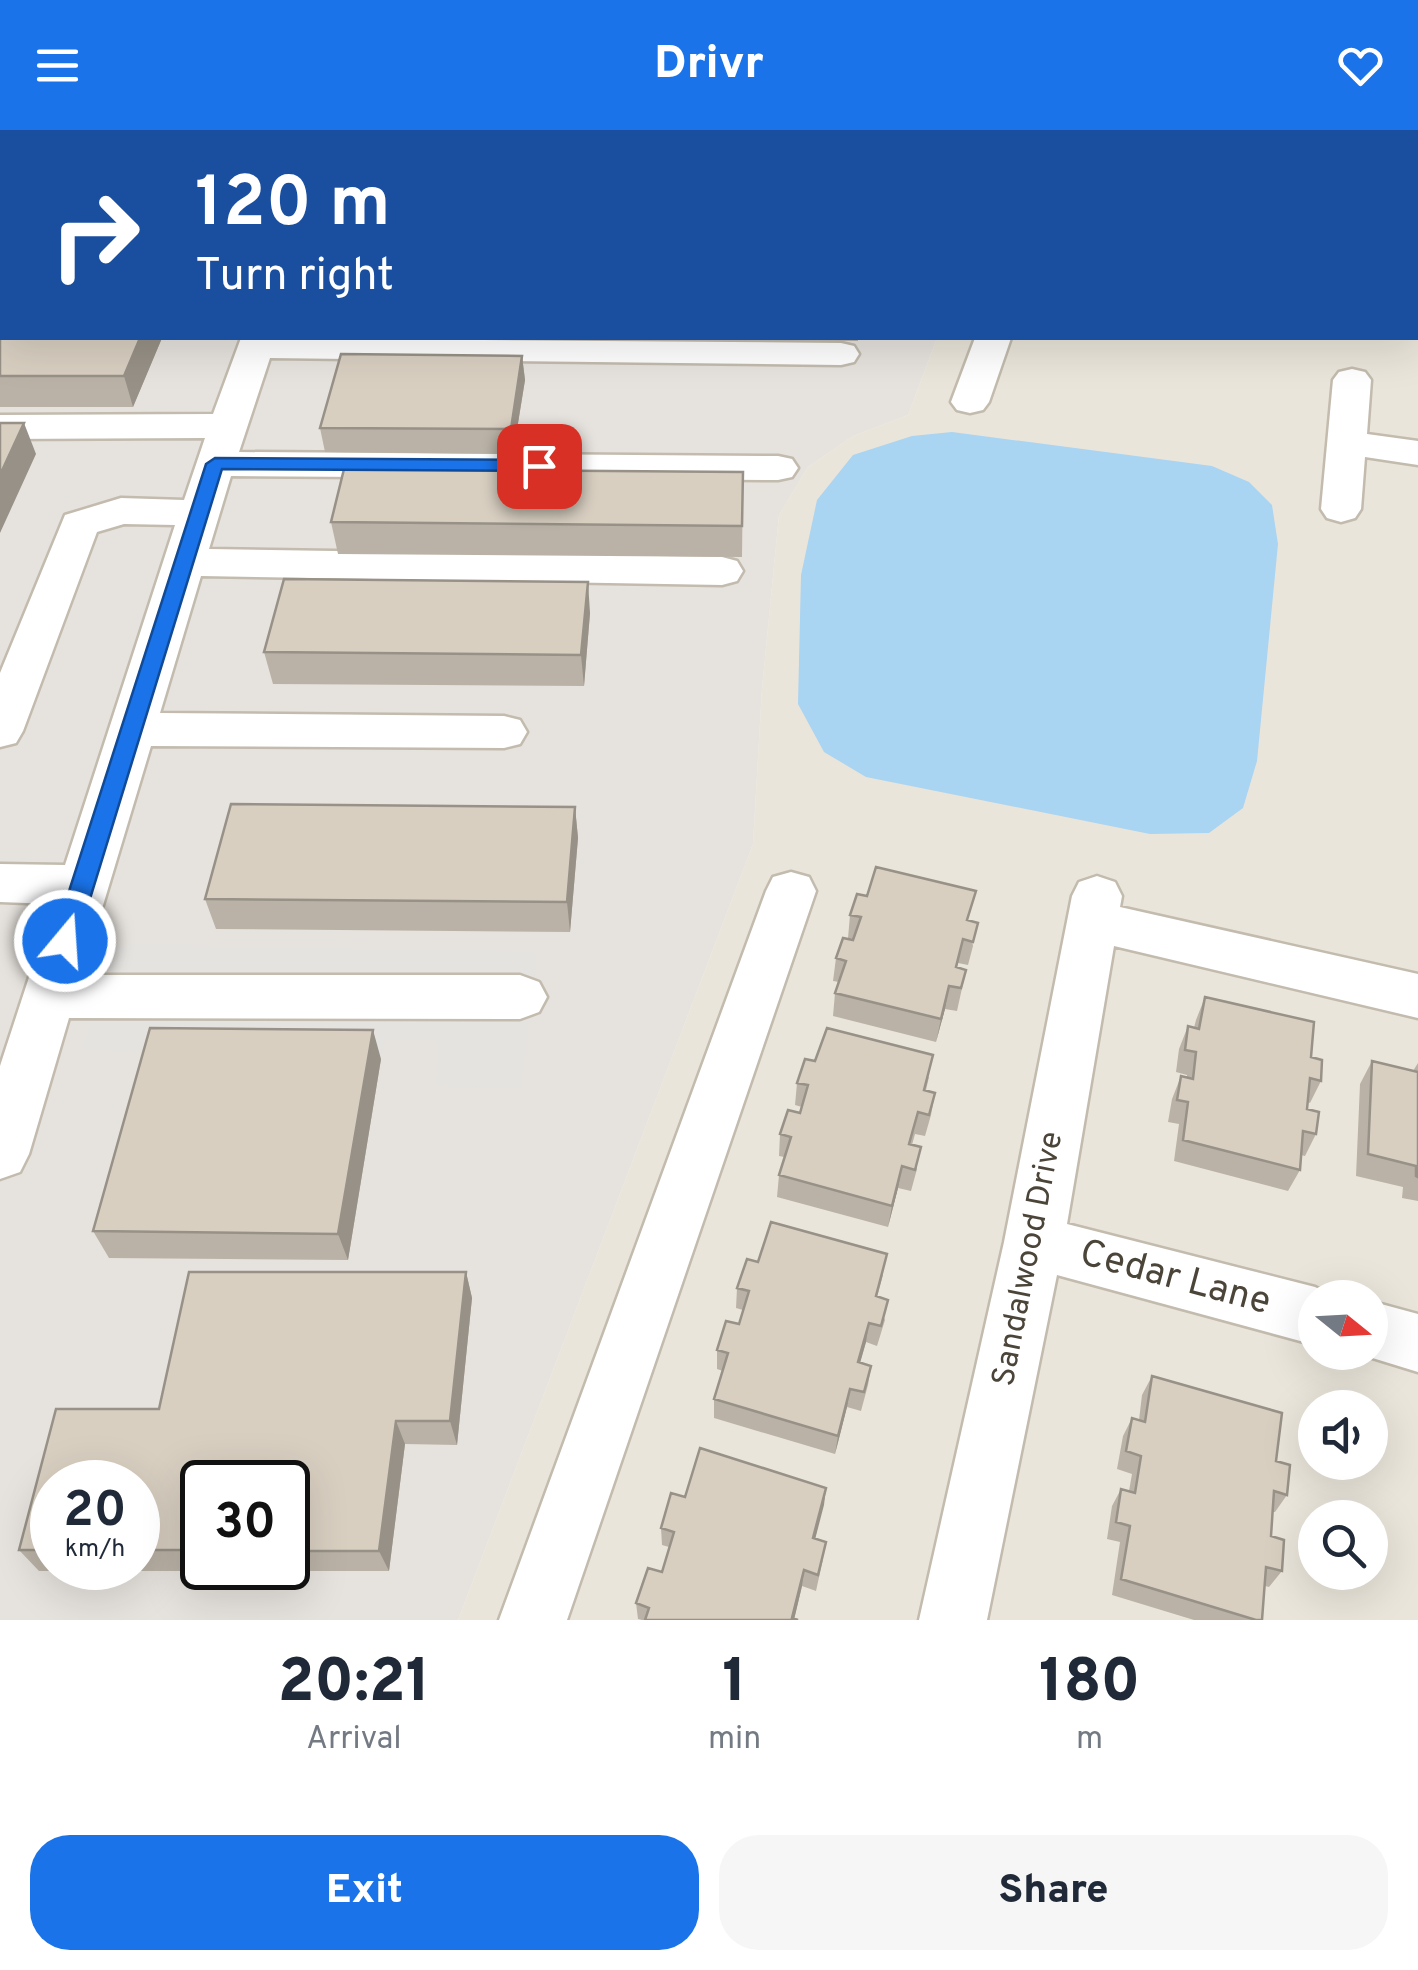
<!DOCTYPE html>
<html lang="en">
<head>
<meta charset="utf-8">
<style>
  body { margin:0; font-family:Overpass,sans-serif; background:#f6f6f7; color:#1f2937; height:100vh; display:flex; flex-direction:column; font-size:38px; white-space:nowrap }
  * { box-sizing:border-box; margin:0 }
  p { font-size:32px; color:#747a83 }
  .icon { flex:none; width:55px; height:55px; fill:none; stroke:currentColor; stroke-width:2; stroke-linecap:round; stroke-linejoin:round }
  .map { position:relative; height:1490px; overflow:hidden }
  .drawer { display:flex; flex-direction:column; background:#fff; flex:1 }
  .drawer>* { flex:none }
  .top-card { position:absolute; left:0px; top:0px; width:1420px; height:210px; box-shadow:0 10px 40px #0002; background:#1a4fa0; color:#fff; overflow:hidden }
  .needle { width:65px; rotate:108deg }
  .controls { position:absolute; left:1298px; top:1150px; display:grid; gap:20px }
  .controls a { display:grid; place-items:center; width:90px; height:90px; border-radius:50%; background:#fff; box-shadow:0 10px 40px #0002; font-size:50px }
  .speed { position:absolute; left:30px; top:1330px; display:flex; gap:20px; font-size:50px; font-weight:700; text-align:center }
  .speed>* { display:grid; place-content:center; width:130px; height:130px; border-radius:50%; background:#fff; box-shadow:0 10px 40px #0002; line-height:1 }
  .speed small { font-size:25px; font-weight:400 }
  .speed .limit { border:5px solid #111; border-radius:15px; background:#fff; color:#111 }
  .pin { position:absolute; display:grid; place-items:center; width:85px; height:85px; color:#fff; margin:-42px; border-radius:20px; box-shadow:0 5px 15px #0006 }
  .me { position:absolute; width:110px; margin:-55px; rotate:18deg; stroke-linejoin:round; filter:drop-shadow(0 0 8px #0008) }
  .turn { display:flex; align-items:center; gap:35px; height:210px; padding:0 30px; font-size:45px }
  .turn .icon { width:130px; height:130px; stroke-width:2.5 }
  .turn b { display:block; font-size:70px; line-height:85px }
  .eta { display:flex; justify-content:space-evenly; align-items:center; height:170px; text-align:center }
  .eta b { font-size:60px; font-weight:800; line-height:70px }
  .cta { display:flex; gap:20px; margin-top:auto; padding:20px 30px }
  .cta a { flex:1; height:115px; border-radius:40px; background:#1a73e8; color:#fff; font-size:40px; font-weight:800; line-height:115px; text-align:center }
  .cta a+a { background:#f6f6f7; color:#1f2937 }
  header { display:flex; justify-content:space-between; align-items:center; height:130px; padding:0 30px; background:#1a73e8; color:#fff; font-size:45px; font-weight:800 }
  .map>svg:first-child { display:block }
  .residential { fill:#eae5da; fill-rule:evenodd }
  .industrial { fill:#e6e2dd; fill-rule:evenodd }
  .parking { fill:#e5e3e0 }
  .water { fill:#a9d4f2 }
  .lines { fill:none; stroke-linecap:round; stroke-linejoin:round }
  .minor-casing { stroke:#c2bbae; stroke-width:5 }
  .minor { fill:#fff; fill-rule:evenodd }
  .wall { fill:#bab2a6; fill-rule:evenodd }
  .shaded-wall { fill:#979187 }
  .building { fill:#d8cfc1; stroke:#979187; stroke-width:2.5 }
  .route { fill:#1a73e8; stroke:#114b97; stroke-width:2.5 }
  .labels { text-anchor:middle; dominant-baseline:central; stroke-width:9; stroke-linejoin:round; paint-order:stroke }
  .street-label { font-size:32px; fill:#4b4439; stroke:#fff }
  .near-street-label { font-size:38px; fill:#4b4439; stroke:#fff }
</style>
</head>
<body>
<header><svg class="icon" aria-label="menu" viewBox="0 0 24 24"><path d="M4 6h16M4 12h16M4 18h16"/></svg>Drivr<svg class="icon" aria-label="heart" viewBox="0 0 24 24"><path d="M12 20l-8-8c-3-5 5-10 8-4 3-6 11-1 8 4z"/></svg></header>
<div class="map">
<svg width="1418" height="1490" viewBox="0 0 1418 1490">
  <rect width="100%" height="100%" fill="#f6f3ec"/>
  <path class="residential" d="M1418,72V1490H458L753,714L762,558L779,385L808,337L853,306L908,285L937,208H1418ZM1315,1168H1370V1222H1315ZM1315,1278H1370V1332H1315ZM1315,1388H1370V1442H1315Z"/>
  <path class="industrial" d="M0,0H1418V72V2H2V208H937L908,285L853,306L808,337L779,385L762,558L753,714L458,1490H0ZM52,1352H138V1438H52ZM202,1352H288V1438H202Z"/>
  <path class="parking" d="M114,815L537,821L521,957L434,956L439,911L386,910L382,925L81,920Z"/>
  <path class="water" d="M952,302L1212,336L1249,352L1272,375L1278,414L1257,631L1243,678L1209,703L1150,704L866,647L824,622L798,574L801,445L817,370L853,325L912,306Z"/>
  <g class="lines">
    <g class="minor-casing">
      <path id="minor" d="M320,0H517L519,2H322Z
        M0,80H2V100H0Z
        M0,129H2V149H0Z
        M241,208L841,213L854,216L859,224L854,232L841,235L270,228L239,322L778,326L792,329L798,338L792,347L778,350L231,346L209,419L722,427L737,431L743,441L737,451L722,455L201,446L160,583L504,586L520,590L527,602L520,614L504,618L151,616L82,845H520L539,852L547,867L539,882L520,889L69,888L29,1024L20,1042L0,1049V936L53,774L0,772V734L65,735L175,395L124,394L97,402L23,601L16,613L0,617V543L65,385L121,368L184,370L205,308L0,309V285L213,284Z
        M975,208H1011L989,272L983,280L970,283L957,280L951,272Z
        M1352,239L1365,242L1371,250L1367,304L1418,311V335L1365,327L1361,379L1355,388L1341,392L1327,388L1321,379L1333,250L1339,242Z
        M791,742L809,747L816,761L567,1490H499L766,761L773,747Z
        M1097,746L1115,752L1122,766L1120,777L1418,844V888L1114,816L1067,1094L1315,1157L1337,1168H1315V1215L1057,1145L987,1490H919L1004,1112L1072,766L1079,752Z
        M1370,1171L1418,1184V1242L1353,1222H1370Z"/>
    </g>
    <use href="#minor" class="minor"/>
  </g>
  <path class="wall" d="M995,0H1107L1106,2H995Z
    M1256,0H1298L1297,2H1274Z
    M2,5V67H0V9Z
    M0,161L162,208L133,277H0Z
    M408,208H858V211Z
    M522,226L525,250L513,324L325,322L320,298Z
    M743,342L742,427L338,424L331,392Z
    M590,483L584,556L273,554L264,522Z
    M575,677L578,708L570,802L216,799L205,769Z
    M850,785L969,791L973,816L968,835L958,833L957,837L966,840L957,881L945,879L936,912L833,886L835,863L839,852L833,851L836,828L853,809L848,808Z
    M1205,867L1311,927L1321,951L1310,973L1307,972V979L1316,1004L1305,1026L1301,1025L1300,1040L1288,1061L1174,1031L1179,994L1168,992L1172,969L1181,946L1187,948V945L1176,942L1179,919L1188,896L1194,898L1196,890Z
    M381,929L348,1130L109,1128L93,1101Z
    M815,931L929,947L926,960L935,963L931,985L925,1006L915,1004L912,1015L917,1039L911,1061L898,1058L888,1097L777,1067L779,1045L784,1027L779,1026L780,1004L800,983L802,977L795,975L797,953Z
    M1372,931L1413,941L1418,933V1071L1402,1068L1403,1057L1356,1046L1360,954Z
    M758,1132L883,1145L877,1167L885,1190L877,1216L866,1212L860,1232L871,1236L868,1255L861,1281L847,1277L835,1324L714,1288V1269L723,1241L717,1239V1220L739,1194L743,1180L736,1178L737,1158Z
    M189,1142H466L472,1168L457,1315L405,1314L389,1441H39L19,1420L56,1279H159ZM52,1352H138V1438H52ZM202,1352H288V1438H202Z
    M1152,1246L1276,1331L1287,1365L1275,1382H1273L1271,1406L1282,1441L1269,1457L1265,1456L1262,1490H1194L1112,1465L1120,1412L1107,1409L1112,1376L1121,1359L1129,1361L1132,1344L1117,1339L1123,1306L1132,1288L1139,1290L1142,1265Z
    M826,1358L815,1409L823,1429L816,1461L802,1456L794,1489L798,1490H642L638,1489L636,1473L662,1442L669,1417L662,1415L661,1398L685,1367Z"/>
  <path class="shaded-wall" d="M252,0H270L269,2H251Z
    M140,208H162L133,277L124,246Z
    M522,226L525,250L513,324L511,299Z
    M24,293L36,324L0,403V345Z
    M588,452L590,483L584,556L581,525Z
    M575,677L578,708L570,802L567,772Z
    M949,856L945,879L936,912L941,889Z
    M373,900L381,929L348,1130L338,1104Z
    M902,1036L898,1058L888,1097L892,1076Z
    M466,1142L472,1168L457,1315L450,1291Z
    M869,1193L866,1212L855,1251L858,1232Z
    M850,1259L847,1277L835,1324L838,1306Z
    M396,1291L405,1314L389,1441L379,1421Z
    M826,1358L824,1375L811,1425L813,1408Z
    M804,1440L802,1456L794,1490H792Z"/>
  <path class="building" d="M6,0H252L251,2H4Z
    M2,5V37H0V9Z
    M0,161H2V208H140L124,246H0Z
    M341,224L522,226L511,299L320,298Z
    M0,293H24L0,345Z
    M344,339L743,342L742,396L331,392Z
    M284,449L588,452L581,525L264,522Z
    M231,674L575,677L567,772L205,769Z
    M876,737L976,761L967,790L978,793L973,812L963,809L956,837L966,840L961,858L949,856L941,889L835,863L846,831L836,828L843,808L853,810L861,787L850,785L857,764L867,766Z
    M1205,867L1314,892L1311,927L1322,930L1321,951L1310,948L1307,979L1319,982L1316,1004L1303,1001L1300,1040L1183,1010L1188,972L1177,970L1181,946L1193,949L1196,922L1185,920L1188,896L1199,899Z
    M150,898L373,900L338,1104L93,1101Z
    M827,898L933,925L924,960L935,963L929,985L918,982L909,1014L921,1017L915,1040L902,1036L892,1076L779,1045L791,1007L780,1004L788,980L800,983L808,955L797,953L805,929L815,931Z
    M1372,931L1418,942V1047L1416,1046V1036L1368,1024Z
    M771,1092L887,1124L876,1166L888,1170L881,1196L869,1193L858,1232L871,1236L864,1262L850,1259L838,1306L714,1269L728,1223L717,1220L726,1191L739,1194L749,1161L737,1158L747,1129L758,1132Z
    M189,1142H466L450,1291H396L379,1421H288V1352H202V1420H138V1352H52V1420H19L56,1279H159Z
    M1152,1246L1282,1283L1276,1331L1290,1335L1287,1365L1274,1361L1271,1406L1284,1410L1282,1441L1266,1437L1262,1490H1256L1121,1449L1130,1396L1116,1392L1121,1359L1135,1363L1141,1326L1126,1321L1132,1288L1145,1292Z
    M700,1318L826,1358L813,1408L826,1412L818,1445L804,1440L792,1488L798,1490H645L649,1478L636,1473L648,1438L662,1442L674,1402L661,1398L671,1363L685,1367Z"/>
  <path class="route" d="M215,328L539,330L548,336L539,341L222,339L77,811L74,818H57L53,811L206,334Z"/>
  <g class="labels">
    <g class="street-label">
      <text transform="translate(1029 1129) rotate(-79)">Sandalwood Drive</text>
    </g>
    <g class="near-street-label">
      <text transform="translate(1175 1149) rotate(15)">Cedar Lane</text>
    </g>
  </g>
</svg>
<div class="controls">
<a><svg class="needle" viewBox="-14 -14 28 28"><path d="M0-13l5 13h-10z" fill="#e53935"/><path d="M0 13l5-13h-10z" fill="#747a83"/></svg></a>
<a><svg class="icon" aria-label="sound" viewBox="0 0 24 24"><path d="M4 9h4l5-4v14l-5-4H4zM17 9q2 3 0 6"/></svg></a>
<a><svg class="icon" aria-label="search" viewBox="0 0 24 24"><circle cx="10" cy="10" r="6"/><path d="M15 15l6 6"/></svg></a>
</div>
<div class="speed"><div>20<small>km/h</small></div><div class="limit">30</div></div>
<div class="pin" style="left:539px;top:336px;background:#d93025"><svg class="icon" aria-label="arrive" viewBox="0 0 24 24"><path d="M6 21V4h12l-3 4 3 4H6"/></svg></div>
<svg class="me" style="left:65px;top:811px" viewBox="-20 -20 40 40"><circle r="17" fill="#1a73e8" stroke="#fff" stroke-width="3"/><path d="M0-11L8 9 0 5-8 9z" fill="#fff"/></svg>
<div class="top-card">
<div class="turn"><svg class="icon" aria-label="right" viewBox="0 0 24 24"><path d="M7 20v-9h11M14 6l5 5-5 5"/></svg><div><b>120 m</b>Turn right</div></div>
</div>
</div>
<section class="drawer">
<div class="eta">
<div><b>20:21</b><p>Arrival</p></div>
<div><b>1</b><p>min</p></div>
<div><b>180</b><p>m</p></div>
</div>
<div class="cta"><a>Exit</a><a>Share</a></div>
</section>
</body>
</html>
